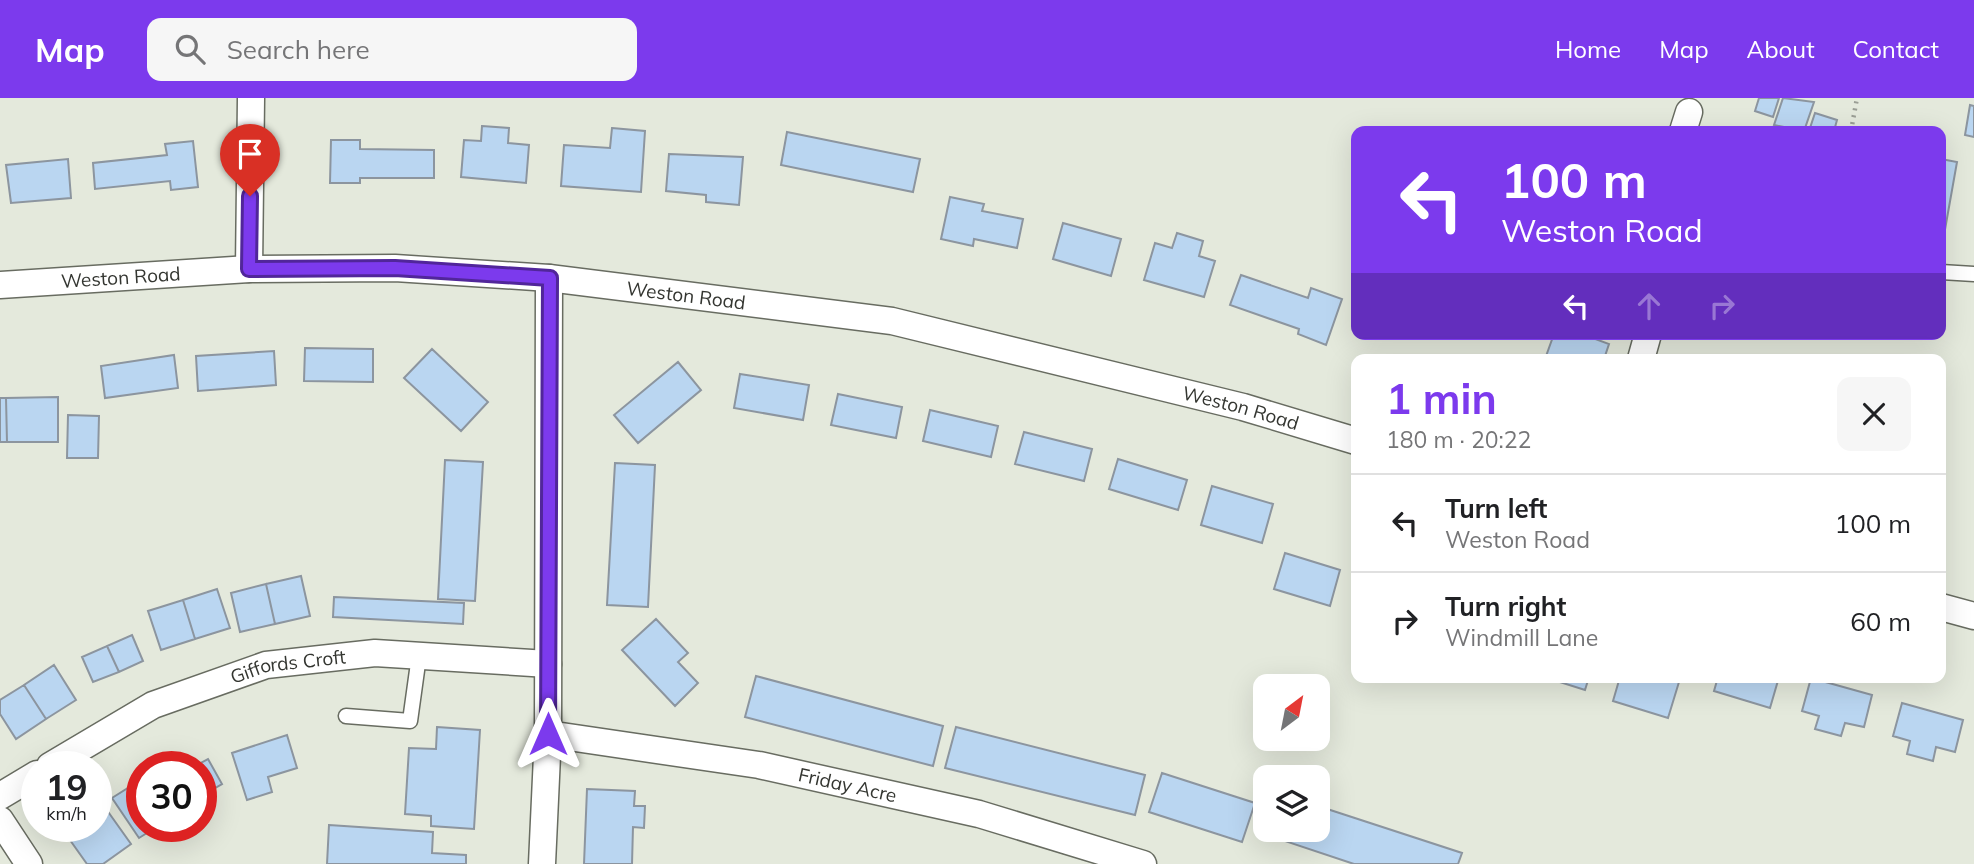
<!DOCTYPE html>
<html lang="en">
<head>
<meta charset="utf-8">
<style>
  body { margin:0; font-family:Mulish,sans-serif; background:#f6f6f6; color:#202124; height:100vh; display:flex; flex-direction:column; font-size:26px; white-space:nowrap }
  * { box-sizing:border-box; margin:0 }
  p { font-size:23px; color:#757577 }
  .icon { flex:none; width:38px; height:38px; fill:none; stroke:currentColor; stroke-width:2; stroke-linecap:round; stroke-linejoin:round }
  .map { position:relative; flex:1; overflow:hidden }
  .details { position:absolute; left:1351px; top:256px; width:595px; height:329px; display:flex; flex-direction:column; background:#fff; border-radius:14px; box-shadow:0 7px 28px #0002 }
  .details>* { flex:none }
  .hud { position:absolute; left:1351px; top:28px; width:595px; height:214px; border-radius:14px; box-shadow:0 7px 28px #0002; background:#7c3aed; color:#fff; overflow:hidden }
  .needle { width:46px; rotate:32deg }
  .buttons { position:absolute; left:1253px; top:576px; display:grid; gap:14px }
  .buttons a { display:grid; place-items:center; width:77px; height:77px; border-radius:14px; background:#fff; box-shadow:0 7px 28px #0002; font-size:35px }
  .speed { position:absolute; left:21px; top:653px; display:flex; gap:14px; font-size:35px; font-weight:700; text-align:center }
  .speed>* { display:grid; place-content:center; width:91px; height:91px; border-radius:50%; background:#fff; box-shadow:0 7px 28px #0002; line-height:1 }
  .speed small { font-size:18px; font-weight:400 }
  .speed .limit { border:10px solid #d22; background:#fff; color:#111 }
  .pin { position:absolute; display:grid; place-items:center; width:60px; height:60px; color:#fff; margin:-72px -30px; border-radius:50% 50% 50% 0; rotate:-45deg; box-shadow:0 0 7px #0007 }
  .pin .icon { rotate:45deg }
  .me { position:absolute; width:77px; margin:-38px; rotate:0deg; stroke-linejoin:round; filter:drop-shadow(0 0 5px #0008) }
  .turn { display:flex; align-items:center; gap:24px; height:147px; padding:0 35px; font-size:32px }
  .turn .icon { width:91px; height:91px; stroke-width:2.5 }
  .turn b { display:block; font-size:49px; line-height:60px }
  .lanes { display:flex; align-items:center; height:66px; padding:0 35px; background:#0003; justify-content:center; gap:35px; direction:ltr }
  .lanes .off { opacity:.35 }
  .round { display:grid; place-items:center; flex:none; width:74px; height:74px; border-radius:14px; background:#f6f6f6 }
  .head { display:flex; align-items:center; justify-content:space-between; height:119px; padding:0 35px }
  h1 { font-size:42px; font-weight:700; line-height:52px; color:#7c3aed }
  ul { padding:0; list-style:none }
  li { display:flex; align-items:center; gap:21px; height:98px; padding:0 35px; border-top:2px solid #e0e0e0 }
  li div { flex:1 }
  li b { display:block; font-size:26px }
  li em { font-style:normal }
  header { display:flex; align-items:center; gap:42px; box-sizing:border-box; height:98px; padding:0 35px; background:#7c3aed; color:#fff }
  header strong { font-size:33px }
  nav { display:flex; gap:38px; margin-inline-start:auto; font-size:24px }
  .search { width:490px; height:63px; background:#f6f6f6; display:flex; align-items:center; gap:18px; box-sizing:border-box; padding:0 24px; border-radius:14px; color:#757577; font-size:26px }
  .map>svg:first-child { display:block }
  .building { fill:#bad6f1; stroke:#8c959f; stroke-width:2 }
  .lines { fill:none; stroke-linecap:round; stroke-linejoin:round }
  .lane-casing { stroke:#686c61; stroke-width:17 }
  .street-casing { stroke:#686c61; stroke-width:29 }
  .path { stroke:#9a9e95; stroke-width:4.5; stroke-dasharray:2 5; stroke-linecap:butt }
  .lane { stroke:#fff; stroke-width:14 }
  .street { stroke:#fff; stroke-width:26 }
  .route-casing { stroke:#51269a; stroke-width:18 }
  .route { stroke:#7c3aed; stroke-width:12 }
  .labels { text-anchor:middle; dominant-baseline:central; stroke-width:7; stroke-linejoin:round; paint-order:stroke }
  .street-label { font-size:19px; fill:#343631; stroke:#f1f7ea }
</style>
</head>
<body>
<header>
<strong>Map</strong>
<div class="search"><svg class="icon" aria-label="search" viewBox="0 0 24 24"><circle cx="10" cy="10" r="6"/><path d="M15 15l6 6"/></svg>Search here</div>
<nav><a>Home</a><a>Map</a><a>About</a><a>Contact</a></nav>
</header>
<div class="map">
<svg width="1974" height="766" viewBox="0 0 1974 766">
  <rect width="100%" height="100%" fill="#e4e9dc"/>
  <path class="building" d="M1759,0H1779L1773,19L1755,13Z
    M1783,0L1814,4L1804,33L1774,27Z
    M1970,7L1974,8V39L1965,37Z
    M1815,15L1837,22L1834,33H1809Z
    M482,28L509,30L508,45L529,47L526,85L461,79L464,42L481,43Z
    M612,30L645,33L641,94L561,88L564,47L610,50Z
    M787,34L920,61L913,94L781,67Z
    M331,42H360V51L434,52V80H360V85H330Z
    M193,43L198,89L171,92L170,83L95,91L93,65L167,57L165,46Z
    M669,56L743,59L739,107L706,104V97L666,93Z
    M68,61L71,100L11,105L6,67Z
    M1941,61L1957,64L1941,154Z
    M950,99L984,106L982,113L1023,121L1017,150L974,141L973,148L941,141Z
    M1063,125L1121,141L1111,178L1053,161Z
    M1177,135L1203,143L1199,158L1215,163L1204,199L1144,182L1155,145L1172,150Z
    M1241,177L1308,200L1311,190L1342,201L1326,247L1298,236L1299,231L1230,207Z
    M1554,236H1582L1609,246L1604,261H1545Z
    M305,250L373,251V284L304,283Z
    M432,251L488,304L461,333L404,280Z
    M274,253L276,287L198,293L196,258Z
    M174,257L178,290L105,300L101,268Z
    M678,264L701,292L638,345L614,317Z
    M740,276L809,287L803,322L734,310Z
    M838,296L902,309L896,340L831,327Z
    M58,299V344H7L6,300Z
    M0,300H6L7,344H0Z
    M930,312L998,328L991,359L923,343Z
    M68,317L99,318L98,360H67Z
    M1024,334L1092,351L1084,383L1015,366Z
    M1118,361L1187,382L1178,412L1109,391Z
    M445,362L483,364L475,503L438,501Z
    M615,365L655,367L648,509L607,507Z
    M1212,388L1273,406L1262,445L1201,427Z
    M1285,455L1340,472L1330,508L1274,491Z
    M301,478L310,518L275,526L266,486Z
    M266,486L275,526L240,534L231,495Z
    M217,491L230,530L195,541L183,502Z
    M334,499L464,505L463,526L333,519Z
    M183,502L195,541L161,552L148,513Z
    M656,521L688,555L678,564L698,585L675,608L622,552Z
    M132,537L143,563L119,574L107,548Z
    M107,548L119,574L93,584L82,559Z
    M54,567L76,602L46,621L24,587Z
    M756,578L943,628L933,668L745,619Z
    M1544,579H1589L1585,592Z
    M1620,579H1663L1679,584L1668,620L1613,603Z
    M1718,579H1779L1770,610L1714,593Z
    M1811,580L1872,597L1864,629L1845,625L1841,638L1815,631L1819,618L1802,613Z
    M24,587L46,621L16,641L0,616V602Z
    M1902,605L1963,622L1955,654L1936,649L1933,663L1907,656L1910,643L1893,638Z
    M437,629L480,632L474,731L431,728V718L405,716L409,650L436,651Z
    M956,629L1145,677L1135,717L945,670Z
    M287,637L297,670L268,679L272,694L247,702L232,655Z
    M208,661L222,686L201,698V668H195Z
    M1162,675L1255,705L1242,744L1149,714Z
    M142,681V728H158L139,740L112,700Z
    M587,691L635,693L634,708H645L644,730L633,729L632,766H584Z
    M104,708L131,746L103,766H87L65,735L75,728H96V713Z
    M1318,708L1462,755L1458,766H1354L1264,736L1265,731L1318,732Z
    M329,727L433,734L432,755L466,757V766H327Z"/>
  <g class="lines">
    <g class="lane-casing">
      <path id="lane" d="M1941,174L1974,176
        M346,618L410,623L419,558"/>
    </g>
    <g class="street-casing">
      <g id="street">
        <path d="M1683,33L1689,14"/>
        <path d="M249,171L251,0"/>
        <path id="s1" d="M0,187L249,171L395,170L549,180L892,223L1243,309L1356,343"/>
        <path d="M1641,261L1648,236"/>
        <path d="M1941,509L1974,518"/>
        <path id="s2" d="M548,636L759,667L979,716L1143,766"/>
        <path id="s3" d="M50,668L153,607L266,567L375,555L548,566"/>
        <path d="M0,698L37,676"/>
        <path d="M0,722L29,766"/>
        <path d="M542,766L548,636L549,180"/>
      </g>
    </g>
    <path class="path" d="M1851,33L1857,0"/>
    <use href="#lane" class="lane"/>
    <use href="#street" class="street"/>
  </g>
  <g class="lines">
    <g class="route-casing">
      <path id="route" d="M250,98L249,171L395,170L550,180L548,636"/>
    </g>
    <use href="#route" class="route"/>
  </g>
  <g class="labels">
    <g class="street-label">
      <text stroke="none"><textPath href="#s1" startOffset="121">Weston Road</textPath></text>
      <text stroke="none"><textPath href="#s1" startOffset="688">Weston Road</textPath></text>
      <text stroke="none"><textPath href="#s1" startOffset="1255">Weston Road</textPath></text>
      <text stroke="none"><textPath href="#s3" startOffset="261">Giffords Croft</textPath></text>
      <text stroke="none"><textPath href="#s2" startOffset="304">Friday Acre</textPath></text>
    </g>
  </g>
</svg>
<div class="buttons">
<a><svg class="needle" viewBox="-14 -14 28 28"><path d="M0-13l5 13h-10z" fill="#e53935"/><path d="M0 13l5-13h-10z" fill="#757577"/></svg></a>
<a><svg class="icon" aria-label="layers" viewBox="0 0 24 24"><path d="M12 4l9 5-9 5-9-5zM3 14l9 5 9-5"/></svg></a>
</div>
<div class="speed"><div>19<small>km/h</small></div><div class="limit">30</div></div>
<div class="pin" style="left:250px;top:98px;background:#d93025"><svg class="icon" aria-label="arrive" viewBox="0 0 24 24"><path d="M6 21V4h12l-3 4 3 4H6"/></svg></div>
<svg class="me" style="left:548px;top:636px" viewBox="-20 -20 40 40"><path d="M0-17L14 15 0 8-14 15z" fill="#7c3aed" stroke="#fff" stroke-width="4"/></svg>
<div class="hud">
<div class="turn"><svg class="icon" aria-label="left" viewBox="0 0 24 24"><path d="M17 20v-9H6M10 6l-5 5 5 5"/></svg><div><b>100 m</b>Weston Road</div></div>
<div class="lanes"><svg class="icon" aria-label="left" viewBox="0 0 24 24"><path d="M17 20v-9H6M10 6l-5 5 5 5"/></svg><svg class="icon off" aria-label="ahead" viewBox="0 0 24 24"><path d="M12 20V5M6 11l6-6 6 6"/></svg><svg class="icon off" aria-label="right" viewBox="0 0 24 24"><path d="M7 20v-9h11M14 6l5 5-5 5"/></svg></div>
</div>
<section class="details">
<div class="head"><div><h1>1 min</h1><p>180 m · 20:22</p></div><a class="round"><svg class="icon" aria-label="close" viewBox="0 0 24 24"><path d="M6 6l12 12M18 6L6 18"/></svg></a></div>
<ul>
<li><svg class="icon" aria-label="left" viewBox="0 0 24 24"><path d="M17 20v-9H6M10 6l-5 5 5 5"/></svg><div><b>Turn left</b><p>Weston Road</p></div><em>100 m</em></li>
<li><svg class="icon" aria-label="right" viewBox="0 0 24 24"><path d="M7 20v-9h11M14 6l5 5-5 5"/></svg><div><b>Turn right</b><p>Windmill Lane</p></div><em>60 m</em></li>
</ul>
</section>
</div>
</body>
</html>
